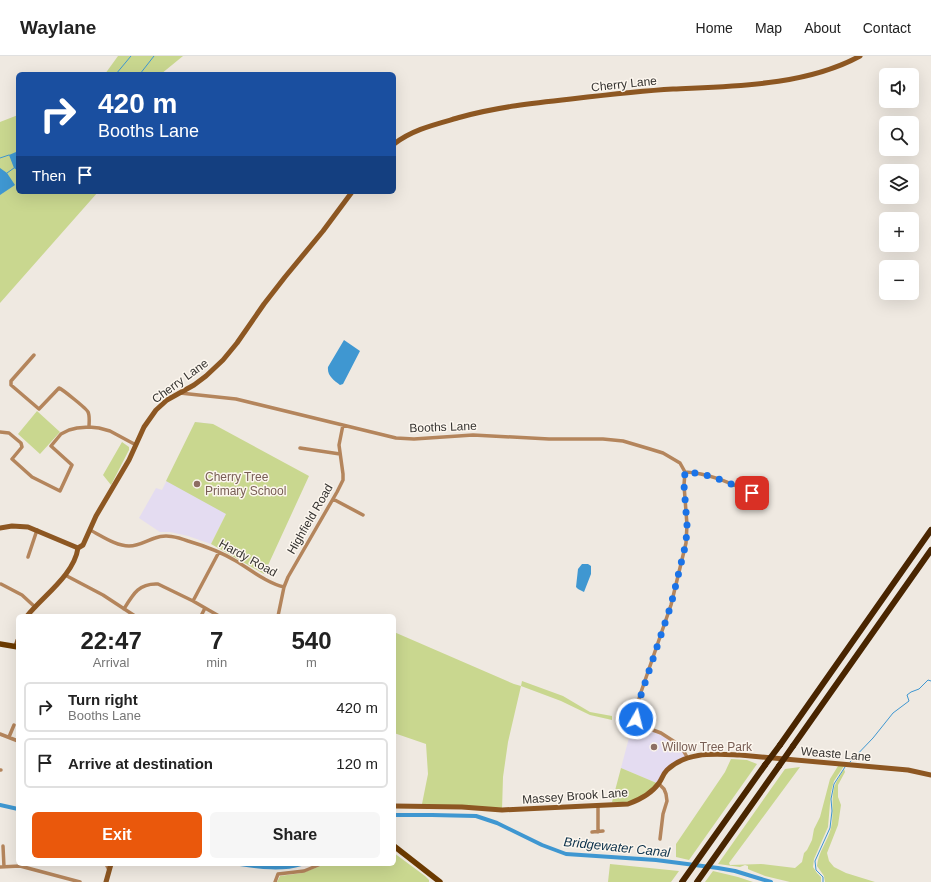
<!DOCTYPE html>
<html lang="en">
<head>
<meta charset="utf-8">
<style>
  body { margin:0; font-family:Helvetica,sans-serif; background:#f6f6f6; color:#222; height:100vh; display:flex; flex-direction:column; font-size:15px; white-space:nowrap }
  * { box-sizing:border-box; margin:0 }
  p { font-size:13px; color:#767676 }
  .icon { flex:none; width:22px; height:22px; fill:none; stroke:currentColor; stroke-width:2; stroke-linecap:round; stroke-linejoin:round }
  .map { position:relative; flex:1; overflow:hidden }
  .side { position:absolute; left:16px; top:558px; width:380px; height:252px; display:flex; flex-direction:column; background:#fff; border-radius:6px; box-shadow:0 4px 16px #0002 }
  .side>* { flex:none }
  .hud { position:absolute; left:16px; top:16px; width:380px; height:122px; border-radius:6px; box-shadow:0 4px 16px #0002; background:#1a4fa0; color:#fff; overflow:hidden }
  .tools { position:absolute; left:879px; top:12px; display:grid; gap:8px }
  .tools a { display:grid; place-items:center; width:40px; height:40px; border-radius:6px; background:#fff; box-shadow:0 4px 16px #0002; font-size:20px }
  .pin { position:absolute; display:grid; place-items:center; width:34px; height:34px; color:#fff; margin:-17px; border-radius:8px; box-shadow:0 2px 6px #0006 }
  .me { position:absolute; width:44px; margin:-22px; rotate:8deg; stroke-linejoin:round; filter:drop-shadow(0 0 3px #0008) }
  .turn { display:flex; align-items:center; gap:14px; height:84px; padding:0 16px; font-size:18px }
  .turn .icon { width:52px; height:52px; stroke-width:2.5 }
  .turn b { display:block; font-size:28px; line-height:34px }
  .then { display:flex; align-items:center; height:38px; padding:0 16px; background:#0003; gap:8px; font-size:15px }
  .eta { display:flex; justify-content:space-evenly; align-items:center; height:68px; text-align:center }
  .eta b { font-size:24px; font-weight:700; line-height:28px }
  .cta { display:flex; gap:8px; margin-top:auto; padding:8px 16px }
  .cta a { flex:1; height:46px; border-radius:6px; background:#ea580c; color:#fff; font-size:16px; font-weight:700; line-height:46px; text-align:center }
  .cta a+a { background:#f6f6f6; color:#222 }
  ul { padding:0; list-style:none }
  li { display:flex; align-items:center; gap:12px; height:50px; margin:0 8px 6px; padding:0 8px; border:2px solid #e0e0e0; border-radius:6px }
  li div { flex:1 }
  li b { display:block; font-size:15px }
  li em { font-style:normal }
  header { display:flex; align-items:center; gap:24px; box-sizing:border-box; height:56px; padding:0 20px; background:#fff; border-bottom:1px solid #e0e0e0 }
  header strong { font-size:19px }
  nav { display:flex; gap:22px; margin-inline-start:auto; font-size:14px }
  .map>svg:first-child { display:block }
  .education { fill:#e4dcf1 }
  .green { fill:#c9d78f }
  .water { fill:#3f97d1 }
  .lines { fill:none; stroke-linecap:round; stroke-linejoin:round }
  .stream { stroke:#3f97d1; stroke-width:1 }
  .canal { stroke:#3f97d1; stroke-width:4 }
  .street { stroke:#b4855c; stroke-width:3.5 }
  .secondary { stroke:#8d5722; stroke-width:5 }
  .primary { stroke:#6b3a01; stroke-width:5.5 }
  .highway { stroke:#492500; stroke-width:6 }
  .highway-bridge { stroke:#492500; stroke-width:6 }
  .route { stroke:#1a73e8; stroke-width:7; stroke-dasharray:0 12.6 }
  .education-dot { fill:#8d6e63; stroke:#fcf6ee; stroke-width:1.5 }
  .labels { text-anchor:middle; dominant-baseline:central; stroke-width:3; stroke-linejoin:round; paint-order:stroke }
  .street-label { font-size:12px; fill:#353330; stroke:#fcf6ee }
  .education-label { font-size:12px; fill:#785e54; stroke:#fcf6ee; text-anchor:start }
  .water-label { font-size:13px; font-style:italic; fill:#0e334c; stroke:#fcf6ee }
</style>
</head>
<body>
<header>
<strong>Waylane</strong>
<nav><a>Home</a><a>Map</a><a>About</a><a>Contact</a></nav>
</header>
<div class="map">
<svg width="931" height="826" viewBox="0 0 931 826">
  <rect width="100%" height="100%" fill="#efe9e1"/>
  <path class="education" d="M195,366L213,368L226,458L211,488L188,480L170,476H160L139,462L156,432L162,434L189,380Z
    M635,659L638,667L661,677L678,688L687,701L666,715L659,728L621,712Z"/>
  <path class="green" d="M118,0H183L161,18H105Z
    M18,59V136H98L0,247V66Z
    M37,355L60,376L40,398L18,378Z
    M195,366L213,368L309,420L264,518L211,488L226,458L166,425Z
    M122,386L129,391V394L111,429L103,419Z
    M394,576L514,628L521,630L522,625L563,640L590,656L612,660V664L590,659L561,645L521,630L508,686L503,721L502,754L422,748L428,718L426,688L394,677Z
    M731,703L747,704L757,708L689,804L676,801V788L725,716Z
    M838,710H844L834,725L831,736L828,771L814,803L813,811L817,817L821,821V826H790L765,820L750,814L748,813V810L745,809L740,811L718,808L785,713L800,711L729,807L730,809L761,808L795,812L802,806L804,797L807,794L812,784L814,773L820,761L830,723Z
    M621,712L659,728L650,736L628,748L612,746Z
    M844,713L845,716L838,729V741L841,749L838,769L827,797L829,805L834,811L846,817L875,826H825L824,820L817,810C818,796 828,785 831,772C834,759 831,745 834,732C836,725 841,719 844,713Z
    M394,797L425,820L429,824V826H277L280,820L302,817L326,808H394Z
    M610,808L679,815L671,826H608Z
    M713,815L738,821L753,826H705Z"/>
  <path class="water" d="M16,96H18V115L14,112L9,99Z
    M0,112L7,117L15,129L0,139Z
    M344,284L360,295L343,328L340,329C334,324 327,320 328,311Z
    M582,508H588L591,510V518L584,536L578,533L576,531L578,513Z"/>
  <g class="lines">
    <path class="stream" d="M116,18L131,0
      M140,18L154,0
      M0,102L9,99
      M7,117L14,112
      M850,706L873,682L893,657L909,645L907,639L911,636L919,633L928,624L931,625
      M823,826V821L816,814L815,805L830,772L832,755L831,743L834,728L845,711"/>
    <path class="canal" d="M0,749L18,753
      M394,759H432L476,760L497,767L542,789L566,798L656,804L718,812L735,815L771,826
      M240,808C260,811 282,814 301,808"/>
    <path class="street" d="M34,299L11,325V329L39,353L59,332C62,333 87,353 88,356C90,360 89,367 89,371
      M180,337L236,343L396,382L414,383L473,379L549,383H603L623,385L650,393L663,397L680,407L685,416L684,429L687,469L686,487L671,549L640,639L635,659L638,667L642,670L661,677L678,688L683,694L687,701
      M0,376L9,377L21,387L22,391L12,403L32,421L60,435L72,409L51,390L61,378L69,374L77,372L89,371L99,372L110,375L136,389
      M300,392L340,398
      M685,416C712,417 736,430 761,441
      M333,443L363,459
      M90,474C102,480 116,490 129,490C139,490 146,485 155,482C166,478 177,481 188,485C205,490 221,496 236,505C251,514 267,527 284,531
      M28,501L37,474
      M65,519L103,539L135,560
      M1,528L22,539L35,551
      M193,545L219,496
      M124,553C133,538 139,527 158,528L193,545L219,560
      M201,560L205,552
      M278,560L284,531L288,521L337,436L343,424V418L339,389L343,369
      M0,678L18,685
      M9,681L14,669
      M0,714H1
      M659,728L664,733L666,738L667,745L663,758L660,783
      M592,776L603,775
      M598,776V750
      M3,790L4,811
      M106,808L109,814
      M0,811L20,810L80,826
      M275,826L278,818L304,815L321,808"/>
    <path class="secondary" d="M394,88C413,73 437,68 461,61C497,51 534,47 571,43C605,39 639,35 673,33C734,30 805,30 860,0
      M0,472L12,470L28,471L78,492
      M27,560C43,540 74,519 78,492L83,489L96,460L129,404L144,371L156,354L167,344L194,329L206,320L223,304L237,287L264,248L285,221L323,175L352,136
      M16,590L18,584
      M394,750L462,751L502,754L628,748C639,744 652,737 659,727C662,723 663,718 667,714C687,695 714,698 740,699L908,714L931,719
      M106,826L111,808"/>
    <path class="primary" d="M0,588L18,591
      M394,790L440,826"/>
    <path class="highway" d="M780,689L931,474
      M793,690L931,494
      M682,826L765,709
      M697,826L779,710"/>
    <path class="highway-bridge" d="M765,709L780,689
      M779,710L793,690"/>
  </g>
  <g class="lines">
    <path class="route" d="M636,663V654L671,549L686,487L687,469L684,429L685,416C709,417 731,428 752,437"/>
  </g>
  <g class="education-dot">
    <circle cx="197" cy="428" r="4"/>
    <circle cx="654" cy="691" r="4"/>
  </g>
  <g class="labels">
    <g class="street-label">
      <text transform="translate(624 28) rotate(-6)">Cherry Lane</text>
      <text transform="translate(180 325) rotate(-36)">Cherry Lane</text>
      <text transform="translate(443 371) rotate(-2)">Booths Lane</text>
      <text transform="translate(310 463) rotate(-60)">Highfield Road</text>
      <text transform="translate(248 502) rotate(29)">Hardy Road</text>
      <text transform="translate(836 698) rotate(5)">Weaste Lane</text>
      <text transform="translate(575 740) rotate(-4)">Massey Brook Lane</text>
    </g>
    <g class="education-label">
      <text x="205" y="421">Cherry Tree<tspan x="205" dy="14">Primary School</tspan></text>
      <text x="662" y="691">Willow Tree Park</text>
    </g>
    <g class="water-label">
      <text transform="translate(617 791) rotate(6)">Bridgewater Canal</text>
    </g>
  </g>
</svg>
<div class="tools">
<a><svg class="icon" aria-label="sound" viewBox="0 0 24 24"><path d="M4 9h4l5-4v14l-5-4H4zM17 9q2 3 0 6"/></svg></a>
<a><svg class="icon" aria-label="search" viewBox="0 0 24 24"><circle cx="10" cy="10" r="6"/><path d="M15 15l6 6"/></svg></a>
<a><svg class="icon" aria-label="layers" viewBox="0 0 24 24"><path d="M12 4l9 5-9 5-9-5zM3 14l9 5 9-5"/></svg></a>
<a>+</a>
<a>−</a>
</div>
<div class="pin" style="left:752px;top:437px;background:#d93025"><svg class="icon" aria-label="arrive" viewBox="0 0 24 24"><path d="M6 21V4h12l-3 4 3 4H6"/></svg></div>
<svg class="me" style="left:636px;top:663px" viewBox="-20 -20 40 40"><circle r="17" fill="#1a73e8" stroke="#fff" stroke-width="3"/><path d="M0-11L8 9 0 5-8 9z" fill="#fff"/></svg>
<div class="hud">
<div class="turn"><svg class="icon" aria-label="right" viewBox="0 0 24 24"><path d="M7 20v-9h11M14 6l5 5-5 5"/></svg><div><b>420 m</b>Booths Lane</div></div>
<div class="then">Then<svg class="icon" aria-label="arrive" viewBox="0 0 24 24"><path d="M6 21V4h12l-3 4 3 4H6"/></svg></div>
</div>
<section class="side">
<div class="eta">
<div><b>22:47</b><p>Arrival</p></div>
<div><b>7</b><p>min</p></div>
<div><b>540</b><p>m</p></div>
</div>
<ul>
<li><svg class="icon" aria-label="right" viewBox="0 0 24 24"><path d="M7 20v-9h11M14 6l5 5-5 5"/></svg><div><b>Turn right</b><p>Booths Lane</p></div><em>420 m</em></li>
<li><svg class="icon" aria-label="arrive" viewBox="0 0 24 24"><path d="M6 21V4h12l-3 4 3 4H6"/></svg><div><b>Arrive at destination</b></div><em>120 m</em></li>
</ul>
<div class="cta"><a>Exit</a><a>Share</a></div>
</section>
</div>
</body>
</html>
